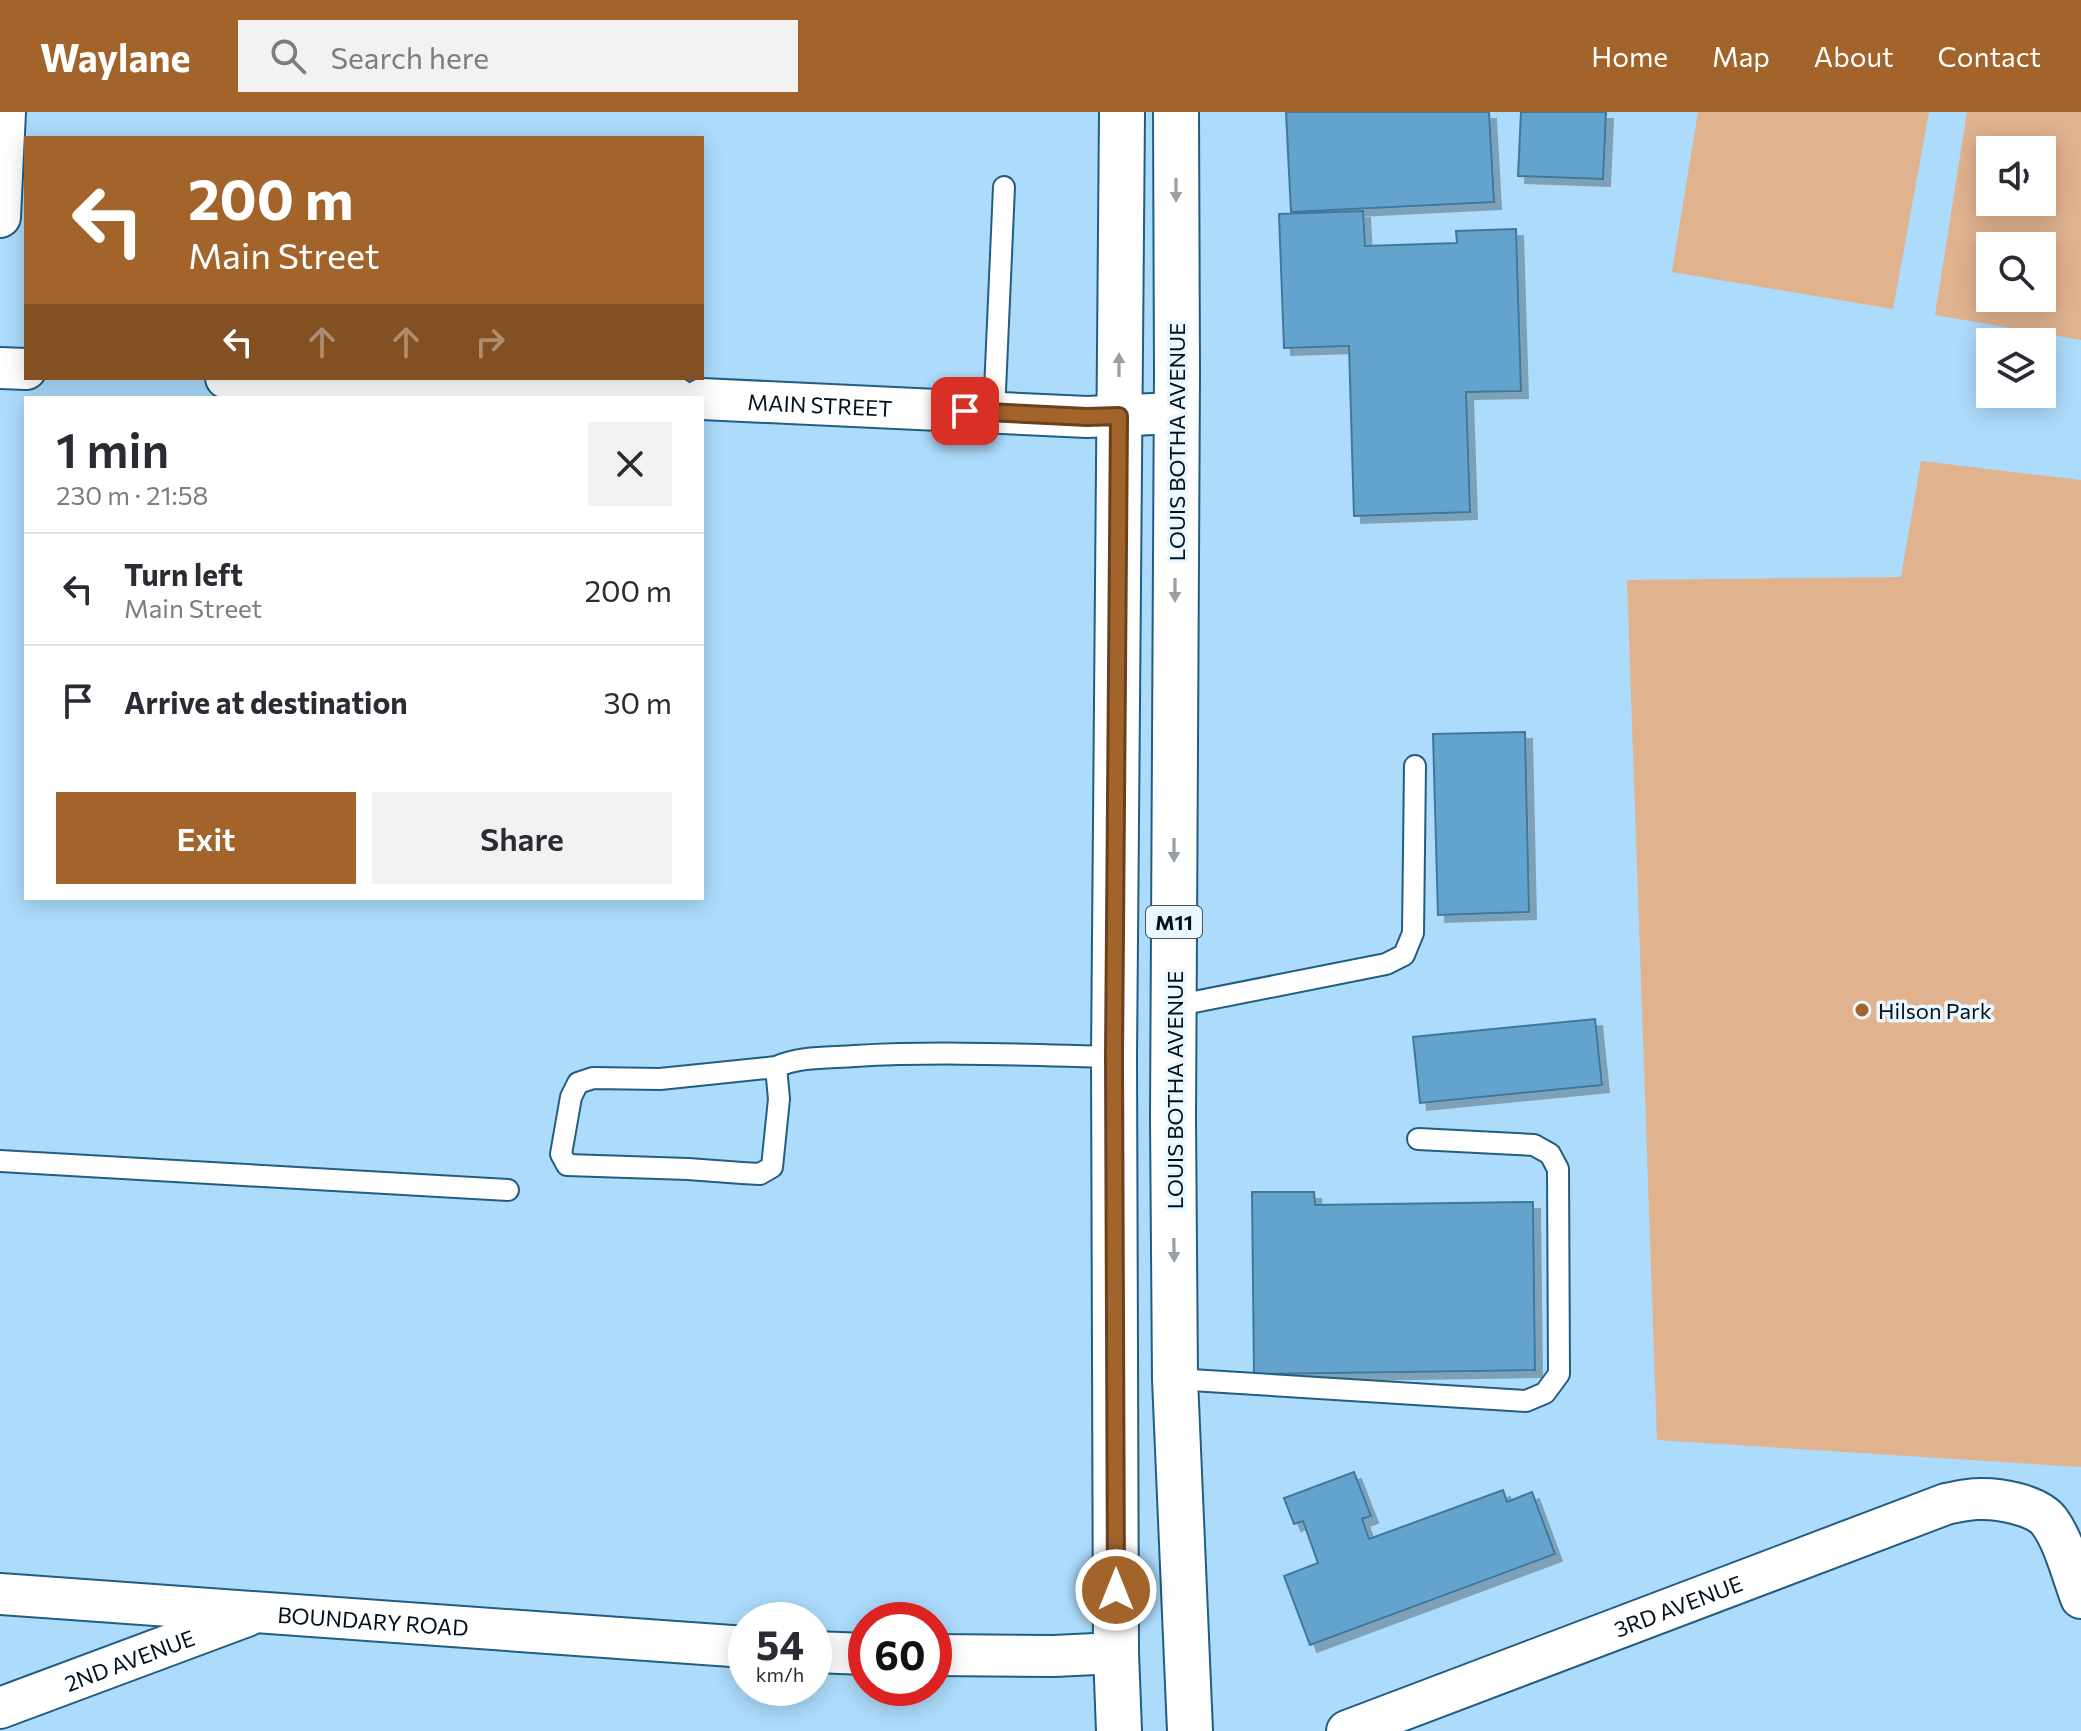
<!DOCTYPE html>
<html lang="en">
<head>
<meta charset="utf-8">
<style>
  body { margin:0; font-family:Commissioner,sans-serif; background:#f2f2f3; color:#2b2b33; height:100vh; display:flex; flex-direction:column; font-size:30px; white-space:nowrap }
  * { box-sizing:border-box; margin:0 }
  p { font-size:26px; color:#7c7c81 }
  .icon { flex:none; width:44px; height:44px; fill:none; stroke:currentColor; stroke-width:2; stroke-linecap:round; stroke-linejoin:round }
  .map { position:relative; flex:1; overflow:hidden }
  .side { position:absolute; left:24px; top:284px; width:680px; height:504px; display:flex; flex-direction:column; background:#fff; border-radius:0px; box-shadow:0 4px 20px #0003 }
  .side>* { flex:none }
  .guide { position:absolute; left:24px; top:24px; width:680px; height:244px; border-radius:0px; box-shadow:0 4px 20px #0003; background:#a3642c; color:#fff; overflow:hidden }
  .fabs { position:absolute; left:1976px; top:24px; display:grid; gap:16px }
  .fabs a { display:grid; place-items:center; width:80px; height:80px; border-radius:0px; background:#fff; box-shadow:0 4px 20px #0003; font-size:40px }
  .speed { position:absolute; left:728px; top:1490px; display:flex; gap:16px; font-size:40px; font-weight:700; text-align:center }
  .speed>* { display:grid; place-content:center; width:104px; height:104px; border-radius:50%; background:#fff; box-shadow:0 4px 20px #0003; line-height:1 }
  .speed small { font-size:20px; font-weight:400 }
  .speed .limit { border:12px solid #d22; background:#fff; color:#111 }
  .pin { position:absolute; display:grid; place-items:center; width:68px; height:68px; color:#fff; margin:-34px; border-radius:16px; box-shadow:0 4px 12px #0006 }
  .me { position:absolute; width:88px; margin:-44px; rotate:0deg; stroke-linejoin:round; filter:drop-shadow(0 0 6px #0008) }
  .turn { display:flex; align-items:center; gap:28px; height:168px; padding:0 32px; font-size:36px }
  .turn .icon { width:104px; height:104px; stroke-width:2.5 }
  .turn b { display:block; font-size:56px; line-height:68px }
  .lanes { display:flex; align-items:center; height:76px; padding:0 32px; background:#0003; justify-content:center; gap:40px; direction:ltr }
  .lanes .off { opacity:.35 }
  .round { display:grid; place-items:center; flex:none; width:84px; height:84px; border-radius:0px; background:#f2f2f3 }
  .head { display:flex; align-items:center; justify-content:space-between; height:136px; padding:0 32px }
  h1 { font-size:48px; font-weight:600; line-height:60px }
  .primary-button { display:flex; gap:16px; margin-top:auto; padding:16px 32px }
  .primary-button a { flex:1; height:92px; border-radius:0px; background:#a3642c; color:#fff; font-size:32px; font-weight:600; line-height:92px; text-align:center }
  .primary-button a+a { background:#f2f2f3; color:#2b2b33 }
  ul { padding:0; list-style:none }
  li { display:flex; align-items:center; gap:24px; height:112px; padding:0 32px; border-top:2px solid #e1e1e2 }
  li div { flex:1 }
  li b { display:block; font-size:30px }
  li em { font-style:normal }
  header { display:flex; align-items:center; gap:48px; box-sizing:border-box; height:112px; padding:0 40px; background:#a3642c; color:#fff }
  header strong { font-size:38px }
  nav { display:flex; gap:44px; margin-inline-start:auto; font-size:28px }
  .search { width:560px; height:72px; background:#f2f2f3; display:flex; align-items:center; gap:20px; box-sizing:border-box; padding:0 28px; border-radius:0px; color:#7c7c81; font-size:30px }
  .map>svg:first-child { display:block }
  .green { fill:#e1b28e; fill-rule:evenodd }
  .building { fill:#63a3cd; stroke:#40789d; stroke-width:2; filter:url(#shadow) }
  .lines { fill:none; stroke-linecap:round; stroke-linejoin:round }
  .service-casing { stroke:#235d80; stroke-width:24 }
  .minor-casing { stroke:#235d80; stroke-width:44 }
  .primary-casing { stroke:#235d80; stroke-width:48 }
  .service { stroke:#fff; stroke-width:20 }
  .minor { stroke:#fff; stroke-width:40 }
  .primary { stroke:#fff; stroke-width:44 }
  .oneway { fill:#99a0a5 }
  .route-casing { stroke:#6a411d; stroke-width:20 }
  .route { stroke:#a3642c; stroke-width:14 }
  .poi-dot { fill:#a3642c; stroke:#ebf7ff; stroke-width:3 }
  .labels { text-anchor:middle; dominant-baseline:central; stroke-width:7; stroke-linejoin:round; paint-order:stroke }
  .shield { fill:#ebf7ff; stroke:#465662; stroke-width:2 }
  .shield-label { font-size:20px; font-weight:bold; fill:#00111f }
  .street-label { font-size:22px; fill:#00111f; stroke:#ebf7ff }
  .poi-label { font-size:22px; fill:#00111f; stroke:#ebf7ff; text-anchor:start }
</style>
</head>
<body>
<header>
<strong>Waylane</strong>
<div class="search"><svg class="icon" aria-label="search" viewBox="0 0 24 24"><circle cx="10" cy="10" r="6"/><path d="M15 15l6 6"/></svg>Search here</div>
<nav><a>Home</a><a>Map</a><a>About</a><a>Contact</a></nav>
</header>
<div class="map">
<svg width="2081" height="1619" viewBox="0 0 2081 1619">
  <defs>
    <filter id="shadow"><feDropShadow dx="7" dy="7" stdDeviation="0" flood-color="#0004"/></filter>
  </defs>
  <rect width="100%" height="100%" fill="#acdbfb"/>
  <path class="green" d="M1698,0H1929L1893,197L1672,160Z
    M1967,0H2081V228L1935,203ZM1990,38H2042V90H1990ZM1990,134H2042V186H1990Z
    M1921,349L2081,368V1355L1657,1328L1627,468L1901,465Z"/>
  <path class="building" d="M1286,0H1489L1494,90L1291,100Z
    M1521,0H1606L1603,67L1518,64Z
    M1363,99L1365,134L1457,131L1456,119L1516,117L1521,279L1466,280L1470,400L1354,404L1349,234L1284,236L1279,102Z
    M1525,620L1529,800L1438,803L1433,622Z
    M1595,907L1602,973L1420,991L1413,925Z
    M1252,1080H1314L1315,1093L1533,1090L1535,1258L1254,1262Z
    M1354,1360L1371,1404L1362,1407L1369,1427L1503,1378L1507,1390L1532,1380L1555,1442L1310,1533L1284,1464L1318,1451L1303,1409L1294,1412L1284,1386Z"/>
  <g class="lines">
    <g class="service-casing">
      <path id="service" d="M994,301L1004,75
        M1174,894L1386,852L1404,843L1413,821L1415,654
        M776,955L660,967L593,966L578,971L571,985L561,1042L567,1053L688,1057L742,1061L760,1062L772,1055L779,987L776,955C800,944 829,946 855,944C941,939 1028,943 1114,945
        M0,1049L508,1078
        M1175,1267L1526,1289L1545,1281L1559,1262L1558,1057L1550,1042L1534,1033L1418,1027"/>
    </g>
    <g class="minor-casing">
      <g id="minor">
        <path d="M0,105L5,0"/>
        <path d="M0,256L26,257"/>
        <path d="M226,266L676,286"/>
        <path id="s1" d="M702,287L1087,305L1176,301"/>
        <path id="s2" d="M0,1482L746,1535"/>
        <path d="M814,1540L866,1542"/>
        <path d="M934,1543L1054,1544L1116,1541"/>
        <path id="s3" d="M0,1596L247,1504"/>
        <path id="s4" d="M1347,1619L1946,1392C1957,1390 1968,1387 1978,1387C1998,1386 2037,1393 2049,1409C2064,1429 2072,1462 2081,1486"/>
      </g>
    </g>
    <g class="primary-casing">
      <path id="primary" d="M1176,0L1177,261L1173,1005L1175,1267L1190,1619
        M1119,1619L1116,1541L1114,945L1122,0"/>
    </g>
    <use href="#service" class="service"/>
    <use href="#minor" class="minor"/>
    <use href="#primary" class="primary"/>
  </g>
  <defs><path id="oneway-solid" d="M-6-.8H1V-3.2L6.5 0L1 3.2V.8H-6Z" transform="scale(2)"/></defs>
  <g class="oneway">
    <use href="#oneway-solid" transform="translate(1176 78) rotate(90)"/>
    <use href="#oneway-solid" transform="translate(1119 253) rotate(-90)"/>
    <use href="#oneway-solid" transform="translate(1175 478) rotate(90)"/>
    <use href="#oneway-solid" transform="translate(1174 738) rotate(90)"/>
    <use href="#oneway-solid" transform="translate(1174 1138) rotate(89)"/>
  </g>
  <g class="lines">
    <g class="route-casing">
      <path id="route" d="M965,299L1087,305L1119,304L1114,945L1116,1478"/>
    </g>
    <use href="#route" class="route"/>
  </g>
  <circle class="poi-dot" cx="1862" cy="898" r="8"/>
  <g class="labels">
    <rect class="shield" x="1146" y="794" width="56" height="32" rx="6"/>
    <g class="shield-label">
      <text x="1174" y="810">M11</text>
    </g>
    <g class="street-label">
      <text stroke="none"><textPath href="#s1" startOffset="118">MAIN STREET</textPath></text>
      <text transform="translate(1176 330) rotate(-90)">LOUIS BOTHA AVENUE</text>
      <text transform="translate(1174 978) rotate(-90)">LOUIS BOTHA AVENUE</text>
      <text stroke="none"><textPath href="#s4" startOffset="354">3RD AVENUE</textPath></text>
      <text stroke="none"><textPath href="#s2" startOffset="374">BOUNDARY ROAD</textPath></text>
      <text stroke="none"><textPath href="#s3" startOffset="138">2ND AVENUE</textPath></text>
    </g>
    <g class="poi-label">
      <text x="1878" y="898">Hilson Park</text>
    </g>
  </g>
</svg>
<div class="fabs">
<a><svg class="icon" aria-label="sound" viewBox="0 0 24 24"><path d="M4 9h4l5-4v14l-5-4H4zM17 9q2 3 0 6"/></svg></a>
<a><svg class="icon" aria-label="search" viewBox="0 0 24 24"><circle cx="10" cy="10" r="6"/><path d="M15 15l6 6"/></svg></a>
<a><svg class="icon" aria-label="layers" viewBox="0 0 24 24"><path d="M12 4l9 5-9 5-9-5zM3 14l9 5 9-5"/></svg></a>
</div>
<div class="speed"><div>54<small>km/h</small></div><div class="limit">60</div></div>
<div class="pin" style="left:965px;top:299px;background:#d93025"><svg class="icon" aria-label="arrive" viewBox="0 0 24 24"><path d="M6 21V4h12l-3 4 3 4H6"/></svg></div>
<svg class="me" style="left:1116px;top:1478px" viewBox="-20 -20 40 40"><circle r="17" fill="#a3642c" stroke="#fff" stroke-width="3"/><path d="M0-11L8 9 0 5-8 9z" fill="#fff"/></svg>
<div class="guide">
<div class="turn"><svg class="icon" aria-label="left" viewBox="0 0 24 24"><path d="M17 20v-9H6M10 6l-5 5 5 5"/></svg><div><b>200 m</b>Main Street</div></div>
<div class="lanes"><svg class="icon" aria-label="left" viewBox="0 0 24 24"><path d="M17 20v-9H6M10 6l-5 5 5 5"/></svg><svg class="icon off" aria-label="ahead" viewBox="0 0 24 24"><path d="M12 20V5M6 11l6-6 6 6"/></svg><svg class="icon off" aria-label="ahead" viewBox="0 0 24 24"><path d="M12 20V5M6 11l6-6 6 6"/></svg><svg class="icon off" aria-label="right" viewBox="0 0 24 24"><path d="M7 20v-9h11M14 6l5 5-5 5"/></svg></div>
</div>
<section class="side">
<div class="head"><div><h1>1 min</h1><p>230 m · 21:58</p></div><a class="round"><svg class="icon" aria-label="close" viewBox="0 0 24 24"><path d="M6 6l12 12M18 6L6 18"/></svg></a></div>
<ul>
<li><svg class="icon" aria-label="left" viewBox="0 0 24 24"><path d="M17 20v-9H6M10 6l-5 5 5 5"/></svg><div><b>Turn left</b><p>Main Street</p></div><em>200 m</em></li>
<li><svg class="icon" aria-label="arrive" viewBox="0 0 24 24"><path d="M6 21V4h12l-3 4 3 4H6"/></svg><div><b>Arrive at destination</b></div><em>30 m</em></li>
</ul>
<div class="primary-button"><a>Exit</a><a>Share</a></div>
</section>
</div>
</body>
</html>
